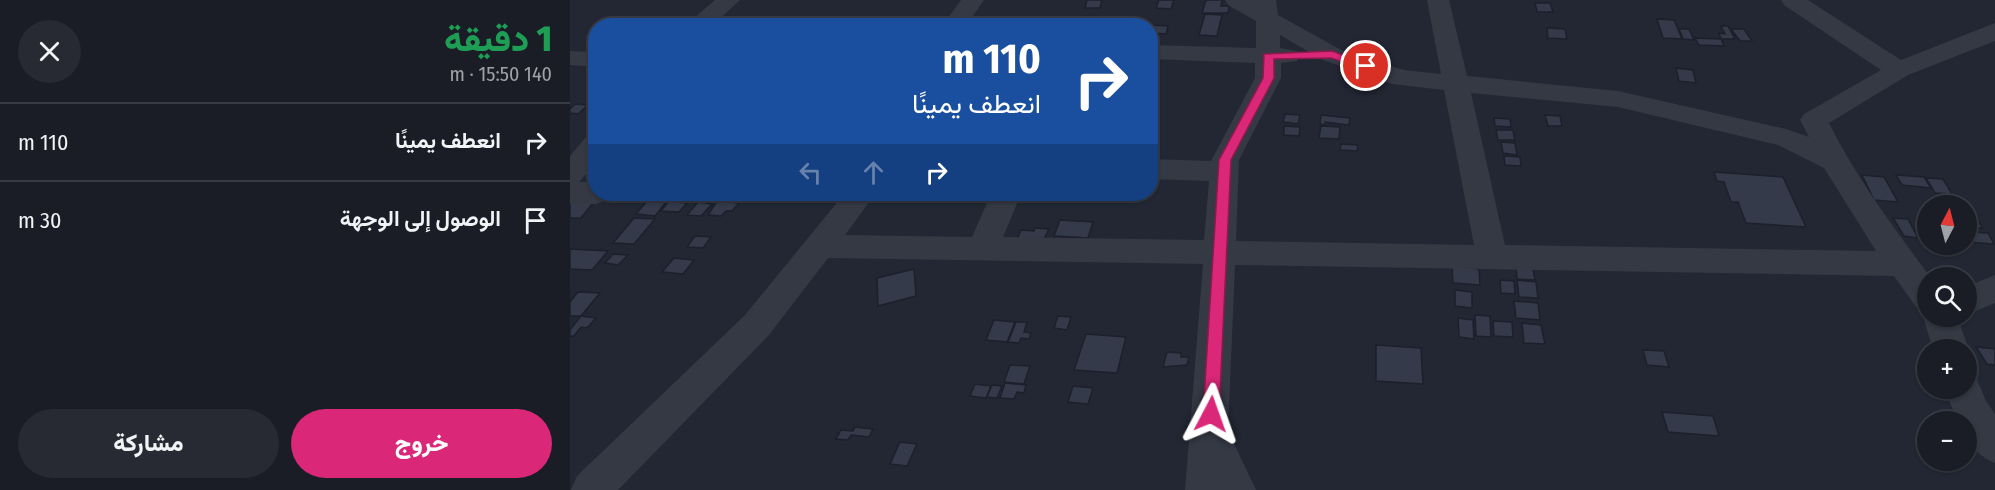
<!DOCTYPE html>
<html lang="ar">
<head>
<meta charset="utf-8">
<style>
  body { margin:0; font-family:"Fira Sans Condensed",Vazirmatn,sans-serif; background:#272a32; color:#f1f3f6; direction:rtl; height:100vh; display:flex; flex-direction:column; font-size:22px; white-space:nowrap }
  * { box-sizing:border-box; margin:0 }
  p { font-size:20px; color:#9fa2a7 }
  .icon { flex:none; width:33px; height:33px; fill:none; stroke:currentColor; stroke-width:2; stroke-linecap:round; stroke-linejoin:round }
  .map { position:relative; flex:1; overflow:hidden; direction:ltr }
  .drawer { display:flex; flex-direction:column; background:#1a1d26; width:570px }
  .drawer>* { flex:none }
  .top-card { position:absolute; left:18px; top:18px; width:570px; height:183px; border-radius:24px; box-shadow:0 2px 4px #0004,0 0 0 2px #383b43; direction:rtl; background:#1a4fa0; color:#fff; overflow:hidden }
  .needle { width:39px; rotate:7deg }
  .tools { position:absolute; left:1347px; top:195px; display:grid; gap:12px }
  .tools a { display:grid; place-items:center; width:60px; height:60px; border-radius:50%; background:#1a1d26; box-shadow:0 2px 4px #0004,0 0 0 2px #383b43; font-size:30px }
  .pin { position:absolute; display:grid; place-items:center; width:51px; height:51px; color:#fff; margin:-26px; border:3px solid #fff; border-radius:50%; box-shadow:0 2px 6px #0007 }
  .me { position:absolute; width:66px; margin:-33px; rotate:4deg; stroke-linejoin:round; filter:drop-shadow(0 0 4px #0008) }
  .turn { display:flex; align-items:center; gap:21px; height:126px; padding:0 18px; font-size:27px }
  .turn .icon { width:78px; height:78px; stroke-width:2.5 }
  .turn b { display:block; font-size:42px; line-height:51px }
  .lanes { display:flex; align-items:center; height:57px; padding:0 18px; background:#0003; justify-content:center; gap:30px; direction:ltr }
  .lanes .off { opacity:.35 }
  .round { display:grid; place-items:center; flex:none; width:63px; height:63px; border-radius:32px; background:#272a32 }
  .headline { display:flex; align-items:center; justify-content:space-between; height:102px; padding:0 18px }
  h1 { font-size:36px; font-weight:800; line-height:45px; color:#1e9e55 }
  .action { display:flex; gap:12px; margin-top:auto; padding:12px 18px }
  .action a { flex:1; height:69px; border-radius:36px; background:#db2777; color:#fff; font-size:24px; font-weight:800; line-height:69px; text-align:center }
  .action a+a { background:#272a32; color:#f1f3f6 }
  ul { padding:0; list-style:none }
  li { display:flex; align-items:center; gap:18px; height:78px; padding:0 18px; border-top:2px solid #383b43 }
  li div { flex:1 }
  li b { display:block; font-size:22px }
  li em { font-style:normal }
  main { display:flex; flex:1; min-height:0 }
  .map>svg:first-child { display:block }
  .building { fill:#343a4a; stroke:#1c202b; stroke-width:1.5 }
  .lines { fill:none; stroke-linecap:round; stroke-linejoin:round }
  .minor { fill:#353944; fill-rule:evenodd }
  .route { fill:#db2777; stroke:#8e194d; stroke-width:1.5 }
</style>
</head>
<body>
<main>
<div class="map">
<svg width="1425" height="490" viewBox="0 0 1425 490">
  <rect width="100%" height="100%" fill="#222733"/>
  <path class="building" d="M517,0H532L530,8H515Z
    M589,0H604L601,9L586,8Z
    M636,0H652L651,6H659L658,13H632Z
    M965,3H980L983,12H967Z
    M635,14L652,15L647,36L629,35Z
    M1087,19L1104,20L1112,39L1093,38Z
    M581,25L598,26L596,34L580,33Z
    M1151,26H1158L1165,39H1151L1149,33L1155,34Z
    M977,28L995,29L997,39L978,38Z
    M1109,29H1119L1124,40L1113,39Z
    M1161,29H1174L1182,41H1170Z
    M1125,38L1151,39L1154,46L1129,45Z
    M1106,68L1123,70L1126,83L1109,81Z
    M5,104L18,105L8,114L0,113V109Z
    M715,114L730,115L728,124L713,122Z
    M751,115L780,118L779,125L755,122V125L750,124Z
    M975,115L990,116L992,126H978Z
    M924,118L940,119L941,127L925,126Z
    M714,126L730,127L729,136L714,135Z
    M751,126L770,127L769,139L749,138Z
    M926,130H943L945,140H928Z
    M931,142L945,143L947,155L933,153Z
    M771,144L788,145L787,151L770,150Z
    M934,156L950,157L951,166L935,165Z
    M1144,172L1213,177L1236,227L1176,223L1168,202H1161L1154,182L1147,181Z
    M1292,175L1314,177L1328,202L1304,200Z
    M1326,175L1354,177L1361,188L1332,185Z
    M1356,178L1373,179L1382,194L1365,193Z
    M1372,195L1391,197L1396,206H1378Z
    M77,201L96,202L85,216L66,214Z
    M99,201L117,203L109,212L91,211Z
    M147,201L169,203L162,211H156L151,216L138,215Z
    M128,202L142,204L131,216L117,215Z
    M0,203H23L11,218H0Z
    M1396,211L1402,212L1413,228L1396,227Z
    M64,218L85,219L64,244L43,243Z
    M1323,218L1338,219L1348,238L1334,236Z
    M490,220L523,222L518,238L484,236Z
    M465,228L479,229L473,241L446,242L451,230L464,231Z
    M1396,232L1418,233L1424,244L1396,242Z
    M125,236L141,237L133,248L117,247Z
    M0,249L38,251L22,270L0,269Z
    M43,254L58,255L48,265L35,263Z
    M104,258L124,260L113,274L92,272Z
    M882,266L909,269L910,285L883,283Z
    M946,267L963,269L965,280L947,279Z
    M344,269L346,296L308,306L307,278Z
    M930,280L944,281L945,294L931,293Z
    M947,280L966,282L968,298L949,297Z
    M885,290L902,292V308L885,306Z
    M8,292L30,293L11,316H0V302Z
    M944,301L968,303L970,320L946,318Z
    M905,315L920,316L921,337L906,336Z
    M11,316L26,318L17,328L11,327L4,336H0V330Z
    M488,316L501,317L497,330L484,328Z
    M888,318L903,320L904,339L889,337Z
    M424,320L445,322L437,342L416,340Z
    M923,321L942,322L943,337L924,336Z
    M446,322H457L454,332L461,333L459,339L451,338L449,343L438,342Z
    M952,323L971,325L975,344L954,343Z
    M516,334L556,337L547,373L504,370Z
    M806,345L851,348L853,384L806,381Z
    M1406,347L1425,349V365L1417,364Z
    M1073,350L1094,351L1099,367L1077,365Z
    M597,352L611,353V357H619L617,365L593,367Z
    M440,365L460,366L454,384L434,382Z
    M435,383L456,385L454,393L447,392L444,399L430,398Z
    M405,384L421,386L416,398L400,396Z
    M422,385L432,386L427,398L417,397Z
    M503,386L523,388L518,404L498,402Z
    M1092,412L1143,416L1149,436L1098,432Z
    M285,427L303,429L299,437L281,435L278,440L266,439L271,430L283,431Z
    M330,442L347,444L337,466L320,464Z"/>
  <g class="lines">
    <path class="minor" d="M145,0H170L142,26H115Z
      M391,0H414L396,26H372Z
      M655,0H706L708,15L771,50L834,70L871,74L857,0H879L897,76L1048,91L1216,129L1239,137L1230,120L1234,114L1311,70L1214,5L1211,0H1238L1331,60L1425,23V41L1338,75L1259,123C1287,179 1324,228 1361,278H1358V316H1387L1399,350L1396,354V350H1363L1353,316L1356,311L1346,307L1324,276L665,265L658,431L686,490H615L633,264L258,258L199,335L48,490H1L7,476L175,315L274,194H305L275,235L402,237L421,194H451L433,237L634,240L639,181L580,179V159L641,161L685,78V63L580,59V45L686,48V21L658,5ZM710,35L753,60L822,84L874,90L904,245L666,241L669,160L711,78V63L727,61L730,56L727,51L710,48ZM901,93L1048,107L1208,145L1254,168L1306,251L935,245Z
      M0,51L26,52V67L0,65Z
      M26,135V163L9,182H26V194H41L36,200L26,204H0V156L16,137Z
      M1425,275V303L1396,315V287Z
      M1396,373L1406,377L1416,401L1425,414V463C1406,455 1396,442 1396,422H1387L1375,388H1396Z"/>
  </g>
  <path class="route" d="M762,51L802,66L796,70L761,58L704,59V78L661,160L649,414L647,419L641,421L635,419L633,414L649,160L693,78L694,54Z"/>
</svg>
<div class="tools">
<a><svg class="needle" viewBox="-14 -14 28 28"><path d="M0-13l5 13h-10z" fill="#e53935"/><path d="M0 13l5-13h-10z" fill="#9fa2a7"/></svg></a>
<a><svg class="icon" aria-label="search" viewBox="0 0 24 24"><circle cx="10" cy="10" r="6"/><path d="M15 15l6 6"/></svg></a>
<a>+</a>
<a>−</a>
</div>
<div class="pin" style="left:796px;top:66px;background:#d93025"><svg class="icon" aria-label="arrive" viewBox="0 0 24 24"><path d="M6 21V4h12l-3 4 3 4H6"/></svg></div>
<svg class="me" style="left:641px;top:414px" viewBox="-20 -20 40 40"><path d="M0-17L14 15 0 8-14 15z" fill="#db2777" stroke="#fff" stroke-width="4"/></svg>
<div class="top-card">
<div class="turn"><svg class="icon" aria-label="right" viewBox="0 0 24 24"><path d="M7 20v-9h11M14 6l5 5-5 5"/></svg><div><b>110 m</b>انعطف يمينًا</div></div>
<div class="lanes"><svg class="icon off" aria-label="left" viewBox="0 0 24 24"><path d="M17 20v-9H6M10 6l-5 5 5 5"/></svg><svg class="icon off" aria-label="ahead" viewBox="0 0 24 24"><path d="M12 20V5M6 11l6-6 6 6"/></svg><svg class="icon" aria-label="right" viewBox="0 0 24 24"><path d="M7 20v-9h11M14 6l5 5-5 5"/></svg></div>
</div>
</div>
<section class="drawer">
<div class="headline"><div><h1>1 دقيقة</h1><p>140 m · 15:50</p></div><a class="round"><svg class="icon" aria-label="close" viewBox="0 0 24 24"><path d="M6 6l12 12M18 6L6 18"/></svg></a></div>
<ul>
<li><svg class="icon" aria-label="right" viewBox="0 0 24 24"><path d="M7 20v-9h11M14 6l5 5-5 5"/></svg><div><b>انعطف يمينًا</b></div><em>110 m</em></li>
<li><svg class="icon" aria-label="arrive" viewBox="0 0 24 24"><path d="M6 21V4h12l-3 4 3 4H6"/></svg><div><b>الوصول إلى الوجهة</b></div><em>30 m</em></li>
</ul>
<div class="action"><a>خروج</a><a>مشاركة</a></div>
</section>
</main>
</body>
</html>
